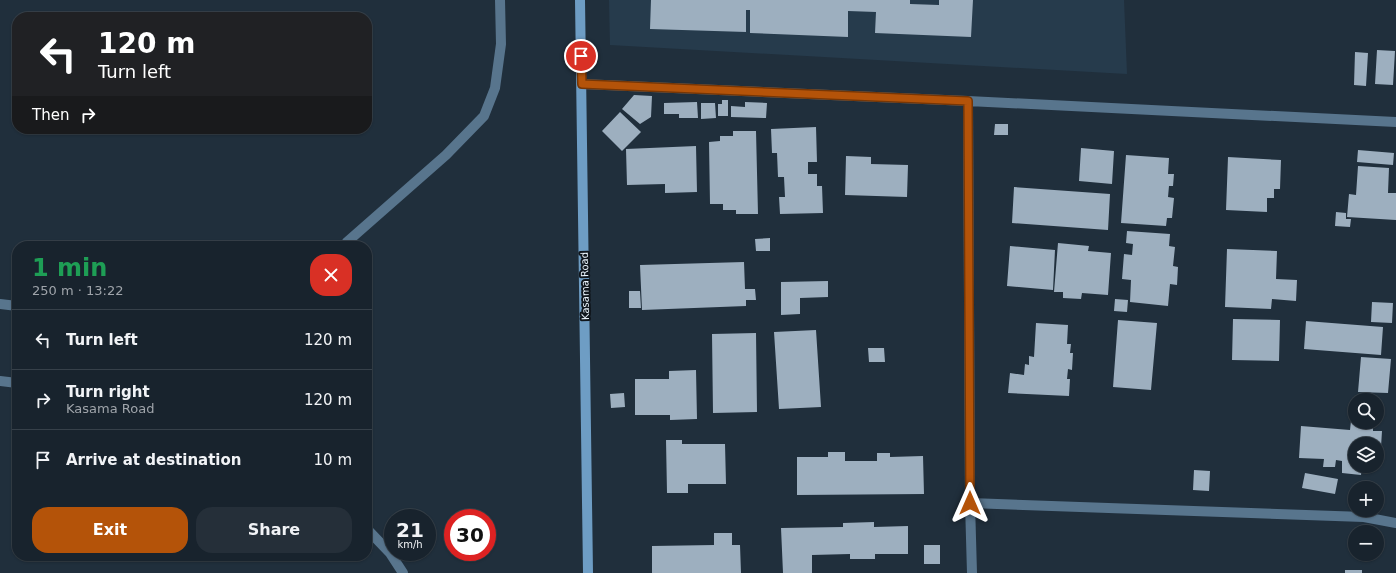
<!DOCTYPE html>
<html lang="en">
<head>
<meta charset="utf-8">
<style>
  body { margin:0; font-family:"DejaVu Sans",sans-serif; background:#252f39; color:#f1f3f6; height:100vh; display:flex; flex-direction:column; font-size:15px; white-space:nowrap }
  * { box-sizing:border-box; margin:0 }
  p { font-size:13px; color:#9fa4aa }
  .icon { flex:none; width:22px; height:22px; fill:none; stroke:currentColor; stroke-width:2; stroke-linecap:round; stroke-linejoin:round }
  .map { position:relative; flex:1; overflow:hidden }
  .drawer { position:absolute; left:12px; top:241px; width:360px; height:320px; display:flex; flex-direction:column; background:#18232d; border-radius:16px; box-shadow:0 1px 3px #0004,0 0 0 1px #364049 }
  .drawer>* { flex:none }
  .guide { position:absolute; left:12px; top:12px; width:360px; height:122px; border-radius:16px; box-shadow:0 1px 3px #0004,0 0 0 1px #364049; background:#202124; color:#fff; overflow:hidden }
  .fabs { position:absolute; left:1348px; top:393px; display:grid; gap:8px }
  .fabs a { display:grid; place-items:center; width:36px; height:36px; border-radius:50%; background:#18232d; box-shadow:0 1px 3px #0004,0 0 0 1px #364049; font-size:20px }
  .speed { position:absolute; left:384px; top:509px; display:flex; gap:8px; font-size:20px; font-weight:700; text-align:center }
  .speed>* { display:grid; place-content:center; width:52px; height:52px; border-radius:50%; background:#18232d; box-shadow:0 1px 3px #0004,0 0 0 1px #364049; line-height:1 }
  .speed small { font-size:10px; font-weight:400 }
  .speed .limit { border:6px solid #d22; background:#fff; color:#111 }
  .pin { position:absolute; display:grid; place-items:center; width:34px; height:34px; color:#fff; margin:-17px; border:2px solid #fff; border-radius:50%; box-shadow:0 1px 4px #0007 }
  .me { position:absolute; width:44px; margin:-22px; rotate:0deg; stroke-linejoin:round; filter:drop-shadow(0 0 3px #0008) }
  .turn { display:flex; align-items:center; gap:14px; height:84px; padding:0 20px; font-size:18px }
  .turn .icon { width:52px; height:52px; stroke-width:2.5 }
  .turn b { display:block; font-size:28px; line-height:34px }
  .then { display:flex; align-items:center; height:38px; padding:0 20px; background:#0003; gap:8px; font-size:15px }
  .round { display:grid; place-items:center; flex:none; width:42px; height:42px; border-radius:16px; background:#252f39 }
  .headline { display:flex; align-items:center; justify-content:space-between; height:68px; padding:0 20px }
  h1 { font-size:24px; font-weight:600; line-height:30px; color:#1e9e55 }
  .cta { display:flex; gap:8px; margin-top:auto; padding:8px 20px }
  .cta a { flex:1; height:46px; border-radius:16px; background:#b45309; color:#fff; font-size:16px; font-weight:600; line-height:46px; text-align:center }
  .cta a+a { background:#252f39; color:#f1f3f6 }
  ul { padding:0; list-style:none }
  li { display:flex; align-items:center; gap:12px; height:60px; padding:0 20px; border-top:1px solid #364049 }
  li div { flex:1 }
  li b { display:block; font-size:15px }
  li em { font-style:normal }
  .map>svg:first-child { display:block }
  .built { fill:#263b4c }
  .building { fill:#9dafbf }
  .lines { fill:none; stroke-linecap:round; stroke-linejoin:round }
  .lane { stroke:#58758d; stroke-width:10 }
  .street { stroke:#58758d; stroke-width:10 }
  .secondary { stroke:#6e9dc4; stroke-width:10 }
  .route-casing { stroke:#753606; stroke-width:10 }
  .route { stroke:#b45309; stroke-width:7 }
  .labels { text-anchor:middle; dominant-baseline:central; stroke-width:4; stroke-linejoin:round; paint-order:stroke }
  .street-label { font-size:10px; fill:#ecf6fe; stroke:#10161c }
</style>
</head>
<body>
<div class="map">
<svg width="1396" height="573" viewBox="0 0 1396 573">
  <rect width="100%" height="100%" fill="#202f3c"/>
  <path class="built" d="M609,0H1124L1127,74L610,45Z"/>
  <path class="building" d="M651,0H910V4L939,5V0H973L971,37L875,33L876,12L848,11V37L750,33V10H746V32L650,29Z
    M1377,50L1395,51L1393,85L1375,84Z
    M1355,52L1368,53L1366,86L1354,85Z
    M634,95L652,96L651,117L640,124L622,109Z
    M722,100H728V116H718V104H722Z
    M697,102L698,118H679V114H664V103Z
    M745,102L767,103L766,118L731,117V106L745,107Z
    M701,103H715L716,118L701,119Z
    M620,112L641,132L622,151L602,131Z
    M995,124H1008V135H994Z
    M816,127L817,162H808V174H817V186H822L823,213L780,214L779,197H785L784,177H778L777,153H772L771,129Z
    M733,131H756L758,214H736V210H723V204H710L709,142L720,141V136H733Z
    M696,146L697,192L665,193V184L627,185L626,149Z
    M1081,148L1114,151L1112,184L1079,181Z
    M1358,150L1394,153L1393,165L1357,162Z
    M1126,155L1169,158L1168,174H1174L1173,186H1169L1168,197L1174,198L1172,218H1167L1166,226L1121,223Z
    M846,156L871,157V164L908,165L907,197L845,195Z
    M1228,157L1281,160L1280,189H1274V198H1267V212L1226,210Z
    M1358,166L1389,168L1388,193H1396V220L1347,217L1349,194L1356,195Z
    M1014,187L1110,194L1108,230L1012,223Z
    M1336,212L1346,213V219H1351L1350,227L1335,226Z
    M1127,231L1170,234L1169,246L1175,247L1173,266L1178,267L1177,285L1170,284L1168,306L1130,302L1131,280L1122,279L1124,254L1132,255L1133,244L1126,243Z
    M770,238V251H756L755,239Z
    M1058,243L1089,246L1088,251L1111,253L1108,295L1082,293L1081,299L1063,298V292H1054Z
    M1010,246L1055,250L1053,290L1007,286Z
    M1227,249L1277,251L1276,279L1297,280L1296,301L1272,299L1271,309L1225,307Z
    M744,262L745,289H755L756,300H746V306L642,310L640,265Z
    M828,281V297L800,298V314L781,315V282Z
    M629,291H640L641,308H629Z
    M1115,299L1128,300L1127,312L1114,311Z
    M1372,302L1393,303L1392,323L1371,322Z
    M1233,319L1280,320L1279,361L1232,360Z
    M1118,320L1157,323L1151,390L1113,387Z
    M1306,321L1383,327L1381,355L1304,349Z
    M1036,323L1068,325L1067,344H1071L1070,353H1073L1072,370L1068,369L1067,379H1070L1069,396L1008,393L1010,373L1024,375L1025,364L1029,365V356L1034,357Z
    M816,330L821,407L779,409L774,332Z
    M756,333L757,412L713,413L712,334Z
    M868,348H884L885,362H869Z
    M1361,357L1391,359L1388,393L1358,392Z
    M696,370L697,419L670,420V415H635V379H669V371Z
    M624,393L625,407L611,408L610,394Z
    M1351,421L1373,423V431H1382L1380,463H1377V444H1355V466H1362L1361,475L1342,473V461L1336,460L1335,467H1323L1324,459L1299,458L1301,426L1350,430Z
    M666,440H682V444H725L726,484H688V493H667Z
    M828,452H845V461H877V453H890V457L923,456L924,494L797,495V457H828Z
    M1194,470L1210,471L1209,491L1193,490Z
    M1305,473L1338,479L1335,494L1302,488Z
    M874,522V527L908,526V554H875V559H850V554L812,555V573H783L781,528L843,527V523Z
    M714,533H732V545H740L741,573H652V546L714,545Z
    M924,545H940V564H924Z
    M1345,570H1362V573H1345Z"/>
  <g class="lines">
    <path class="lane" d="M344,246L347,242L446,155L484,116L495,88L501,44L500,0
      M0,304L17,306
      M0,381L17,383
      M367,529L390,553L403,573"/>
    <path class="street" d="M582,84L968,101L1396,122
      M968,101L970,503L972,573
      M970,503L1364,517L1396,523"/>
    <path class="secondary" d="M580,0L588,573"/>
  </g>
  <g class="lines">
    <g class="route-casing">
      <path id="route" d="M581,56L582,84L968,101L970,503"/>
    </g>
    <use href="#route" class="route"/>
  </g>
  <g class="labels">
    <g class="street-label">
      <text transform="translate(585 286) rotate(-91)">Kasama Road</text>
    </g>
  </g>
</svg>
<div class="fabs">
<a><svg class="icon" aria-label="search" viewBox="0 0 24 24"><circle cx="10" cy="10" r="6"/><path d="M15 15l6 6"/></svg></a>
<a><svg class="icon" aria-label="layers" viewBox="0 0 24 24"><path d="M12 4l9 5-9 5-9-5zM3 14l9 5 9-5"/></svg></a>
<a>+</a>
<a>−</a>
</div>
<div class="speed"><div>21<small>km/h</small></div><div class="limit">30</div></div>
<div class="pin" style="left:581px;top:56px;background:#d93025"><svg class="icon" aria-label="arrive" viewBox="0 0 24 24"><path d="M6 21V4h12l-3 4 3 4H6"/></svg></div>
<svg class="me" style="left:970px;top:503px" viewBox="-20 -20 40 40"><path d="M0-17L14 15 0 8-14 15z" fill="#b45309" stroke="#fff" stroke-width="4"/></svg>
<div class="guide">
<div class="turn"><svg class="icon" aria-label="left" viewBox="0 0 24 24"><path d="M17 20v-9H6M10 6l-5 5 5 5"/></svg><div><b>120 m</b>Turn left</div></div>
<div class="then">Then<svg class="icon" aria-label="right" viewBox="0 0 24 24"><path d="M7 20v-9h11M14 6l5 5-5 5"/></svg></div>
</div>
<section class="drawer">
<div class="headline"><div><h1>1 min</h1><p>250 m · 13:22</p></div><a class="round" style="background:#d93025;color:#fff"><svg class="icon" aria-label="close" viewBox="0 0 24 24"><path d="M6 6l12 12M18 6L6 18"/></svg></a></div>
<ul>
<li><svg class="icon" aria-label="left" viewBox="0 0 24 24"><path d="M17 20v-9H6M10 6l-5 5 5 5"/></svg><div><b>Turn left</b></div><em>120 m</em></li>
<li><svg class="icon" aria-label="right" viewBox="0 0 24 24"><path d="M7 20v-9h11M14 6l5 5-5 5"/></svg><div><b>Turn right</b><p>Kasama Road</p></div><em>120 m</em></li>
<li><svg class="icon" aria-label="arrive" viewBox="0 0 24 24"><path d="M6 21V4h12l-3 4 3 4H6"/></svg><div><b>Arrive at destination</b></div><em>10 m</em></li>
</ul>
<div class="cta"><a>Exit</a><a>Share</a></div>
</section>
</div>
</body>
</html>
